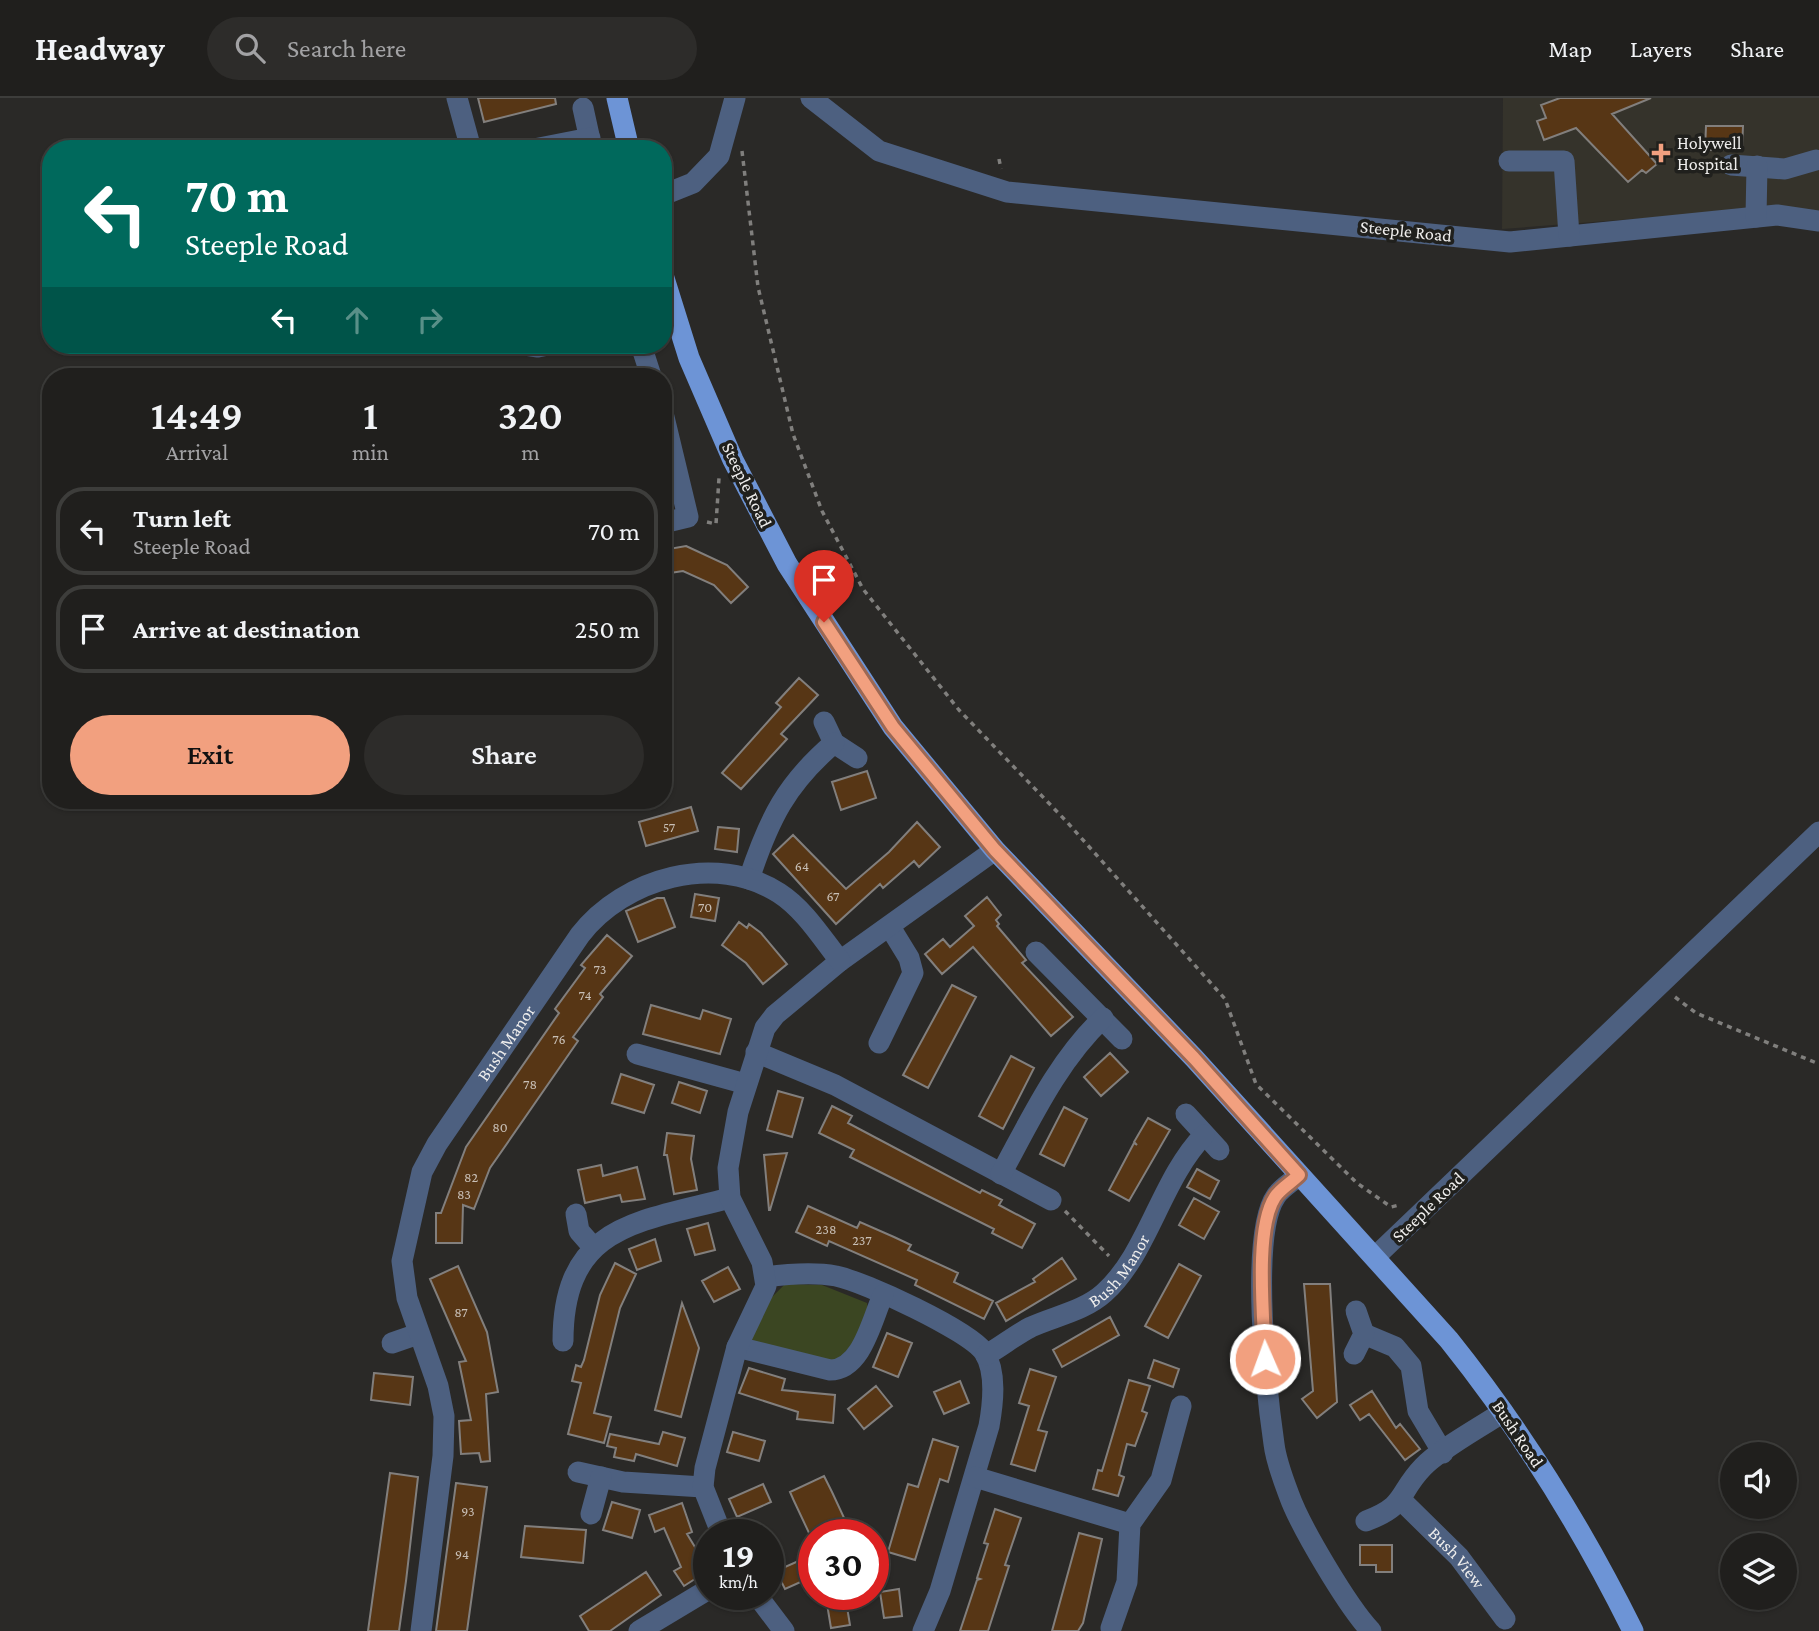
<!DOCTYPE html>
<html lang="en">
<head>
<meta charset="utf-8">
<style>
  body { margin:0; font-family:"Crimson Pro",serif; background:#2d2c2a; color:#f1f3f6; height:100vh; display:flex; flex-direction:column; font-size:26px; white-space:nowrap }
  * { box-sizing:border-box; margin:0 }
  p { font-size:23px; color:#a2a2a4 }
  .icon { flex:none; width:38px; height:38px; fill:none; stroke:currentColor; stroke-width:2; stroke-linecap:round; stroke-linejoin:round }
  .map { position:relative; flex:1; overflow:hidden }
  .drawer { position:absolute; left:42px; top:270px; width:630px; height:441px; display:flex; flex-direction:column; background:#201f1d; border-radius:28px; box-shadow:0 2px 5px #0004,0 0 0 2px #3d3d3b }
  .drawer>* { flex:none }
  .guide { position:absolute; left:42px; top:42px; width:630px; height:214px; border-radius:28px; box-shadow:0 2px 5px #0004,0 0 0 2px #3d3d3b; background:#00695c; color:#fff; overflow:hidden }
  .tools { position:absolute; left:1720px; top:1344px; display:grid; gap:14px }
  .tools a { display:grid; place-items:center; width:77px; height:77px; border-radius:50%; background:#201f1d; box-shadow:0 2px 5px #0004,0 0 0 2px #3d3d3b; font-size:35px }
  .speed { position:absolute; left:693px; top:1421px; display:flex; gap:14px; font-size:35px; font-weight:700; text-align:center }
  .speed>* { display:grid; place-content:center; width:91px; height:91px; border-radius:50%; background:#201f1d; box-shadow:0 2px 5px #0004,0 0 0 2px #3d3d3b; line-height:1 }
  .speed small { font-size:18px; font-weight:400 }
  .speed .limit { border:10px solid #d22; background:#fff; color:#111 }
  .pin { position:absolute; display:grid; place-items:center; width:60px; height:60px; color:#fff; margin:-72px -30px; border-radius:50% 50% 50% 0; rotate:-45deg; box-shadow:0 0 7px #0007 }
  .pin .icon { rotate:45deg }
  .me { position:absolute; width:77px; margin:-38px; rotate:358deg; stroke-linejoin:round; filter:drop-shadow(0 0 5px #0008) }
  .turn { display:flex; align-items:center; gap:24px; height:147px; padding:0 28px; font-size:32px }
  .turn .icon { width:91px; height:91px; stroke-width:2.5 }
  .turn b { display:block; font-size:49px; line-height:60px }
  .lanes { display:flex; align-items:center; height:66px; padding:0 28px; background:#0003; justify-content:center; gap:35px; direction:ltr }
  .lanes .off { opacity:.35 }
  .eta { display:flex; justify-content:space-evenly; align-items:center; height:119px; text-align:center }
  .eta b { font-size:42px; font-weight:600; line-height:49px }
  .button { display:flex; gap:14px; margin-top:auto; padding:14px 28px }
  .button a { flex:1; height:80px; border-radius:42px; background:#f2a07f; color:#111; font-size:28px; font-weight:600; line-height:80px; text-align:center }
  .button a+a { background:#2d2c2a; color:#f1f3f6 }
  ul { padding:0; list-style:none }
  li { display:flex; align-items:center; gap:21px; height:88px; margin:0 14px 10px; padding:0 14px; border:4px solid #3d3d3b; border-radius:28px }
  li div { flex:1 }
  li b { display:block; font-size:26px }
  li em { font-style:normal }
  header { display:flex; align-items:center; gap:42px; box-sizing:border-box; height:98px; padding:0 35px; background:#201f1d; border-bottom:2px solid #3d3d3b }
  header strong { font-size:33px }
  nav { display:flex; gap:38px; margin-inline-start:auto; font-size:24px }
  .search { width:490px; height:63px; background:#2d2c2a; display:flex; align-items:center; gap:18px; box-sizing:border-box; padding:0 24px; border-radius:38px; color:#a2a2a4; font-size:26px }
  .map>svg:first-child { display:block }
  .built { fill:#35332b }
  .green { fill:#3b4622 }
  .building { fill:#573615; stroke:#827f7d; stroke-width:2 }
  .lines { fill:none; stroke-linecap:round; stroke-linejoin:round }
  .path { stroke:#807f7d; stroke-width:3.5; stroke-dasharray:5 5; stroke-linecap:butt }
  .minor { stroke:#4d6080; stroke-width:21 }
  .major { stroke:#6d94d6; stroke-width:21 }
  .route-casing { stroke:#9d6853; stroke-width:18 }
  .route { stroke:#f2a07f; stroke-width:12 }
  .poi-dot { fill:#f2a07f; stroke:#20201d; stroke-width:2.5 }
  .labels { text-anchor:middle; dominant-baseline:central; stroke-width:7; stroke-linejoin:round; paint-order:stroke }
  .number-label { font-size:14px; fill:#c8bfb6 }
  .poi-label { font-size:18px; fill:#eeedec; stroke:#20201d; text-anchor:start }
  .street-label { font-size:18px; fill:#eeedec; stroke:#20201d }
</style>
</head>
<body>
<header>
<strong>Headway</strong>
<div class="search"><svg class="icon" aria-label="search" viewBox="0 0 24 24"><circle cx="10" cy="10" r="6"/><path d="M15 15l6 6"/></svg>Search here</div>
<nav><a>Map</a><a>Layers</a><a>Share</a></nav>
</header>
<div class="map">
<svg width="1819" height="1533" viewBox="0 0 1819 1533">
  <rect width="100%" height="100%" fill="#2a2927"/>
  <path class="built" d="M1503,0H1819V115L1777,110L1502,131Z"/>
  <path class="green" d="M785,1186L822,1187L867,1205C871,1227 849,1250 835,1265L758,1246L751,1241L771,1200Z"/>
  <path class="building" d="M478,0H555L556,6L484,24Z
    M1560,0H1651L1612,16L1657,66L1646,75L1642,72L1628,84L1576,30L1544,42L1537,23L1546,20L1541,7Z
    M1706,28H1743L1742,52H1705Z
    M686,448L727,467L748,489L731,505L714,487L683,473L663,476V452Z
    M799,580L818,597L781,636L787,641L741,691L722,675L781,609L776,605Z
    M867,673L876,700L841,712L832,684Z
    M691,709L698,733L646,748L639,724Z
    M917,724L940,749L919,769L914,763L883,790L880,786L836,826L773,756L793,737L846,791L889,754Z
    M718,729L739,731L737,754L715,751Z
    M695,796L719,800L715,823L691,819Z
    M987,799L1001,817L996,822L999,826L997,828L1026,862L1022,865L1073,919L1051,938L973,849L942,876L925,856L943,841L950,849L974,828L965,818Z
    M657,800H664L675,829L638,844L626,813Z
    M739,824L747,830L749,826L761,835L787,866L763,886L746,865L722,847Z
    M607,837L632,858L600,896L603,899L573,939L578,943L490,1070L474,1111L463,1107L462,1145H436V1115H441L466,1049L559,915L555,911L585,870L581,867Z
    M952,887L976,899L928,990L903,977Z
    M651,907L700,921L703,912L731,921L720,956L643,936Z
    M1110,955L1128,974L1101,998L1084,979Z
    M1011,958L1034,970L1003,1031L979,1018Z
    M621,976L654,987L644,1015L612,1005Z
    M679,984L707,993L700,1015L672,1005Z
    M778,993L803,1000L792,1039L767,1032Z
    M832,1008L852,1018L848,1025L980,1095L982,1092L1002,1102L999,1107L1035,1126L1022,1150L992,1135L994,1131L850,1059L854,1052L819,1035Z
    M1064,1009L1087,1021L1064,1068L1040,1056Z
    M1148,1020L1170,1032L1129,1103L1109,1092L1134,1045L1137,1047L1134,1044Z
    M667,1035L694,1038L691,1061L697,1092L674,1096L667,1057H664Z
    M787,1055L770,1112H769L764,1057Z
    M601,1067L603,1078L637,1069L645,1101L622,1104L620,1097L585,1105L578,1072Z
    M1197,1071L1219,1083L1210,1101L1187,1089Z
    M1194,1100L1219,1114L1204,1141L1179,1127Z
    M808,1108L857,1130L860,1124L894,1139L911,1147L908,1152L958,1175L954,1184L993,1203L984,1221L915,1187L917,1182L829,1143L827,1148L796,1134Z
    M708,1125L715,1152L695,1157L687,1131Z
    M655,1141L661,1163L637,1172L629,1151Z
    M1062,1160L1076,1181L1006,1223L996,1205L1035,1184L1033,1181Z
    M615,1165L636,1176L620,1210L594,1315L611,1319L604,1345L568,1336L581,1285L572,1283L576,1267L581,1269L584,1262L600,1197Z
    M1179,1166L1201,1178L1168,1240L1145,1228Z
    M458,1168L487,1234L498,1294L486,1296L490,1363L481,1364L479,1355L461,1356L459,1323L471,1322L459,1264L466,1263L430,1181Z
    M728,1169L740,1191L714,1204L702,1183Z
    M1304,1186H1330L1337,1304L1317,1320L1302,1301L1313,1293Z
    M682,1205L699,1250L681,1319L655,1312Z
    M1110,1219L1119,1237L1062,1269L1053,1252Z
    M887,1235L912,1245L898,1279L873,1269Z
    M1154,1262L1179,1271L1173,1289L1148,1280Z
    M749,1270L785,1281L782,1292L835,1297L833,1325L797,1321L798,1314L739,1295Z
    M1030,1271L1056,1279L1038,1332L1047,1334L1035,1373L1011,1366L1029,1308L1019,1305Z
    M374,1275L413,1279L410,1307L371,1302Z
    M1129,1282L1150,1288L1142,1313L1147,1315L1135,1348L1127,1346L1119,1377L1124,1379L1118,1398L1093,1391L1098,1372L1102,1373Z
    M960,1283L969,1305L944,1316L934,1294Z
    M876,1288L892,1308L864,1331L848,1311Z
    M1372,1293L1396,1330L1400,1326L1420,1351L1405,1362L1369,1316L1360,1322L1350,1307Z
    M663,1334L685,1340L677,1368L636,1356L634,1363L614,1359L616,1350L607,1348L610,1336L659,1346Z
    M733,1334L765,1343L759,1363L727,1354Z
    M933,1341L958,1349L948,1384L940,1381L915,1462L888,1454L908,1386L918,1389Z
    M390,1375L418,1379L406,1483L399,1533H368Z
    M824,1378L832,1394L852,1437H810L794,1403L790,1394Z
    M456,1385L487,1389L467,1533H436Z
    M763,1386L771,1404L737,1419L729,1401Z
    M612,1404L640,1412L632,1440L603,1432Z
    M682,1405L692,1434L687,1436L709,1472L684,1488L674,1473L681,1469L664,1430L655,1434L649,1417Z
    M995,1411L1021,1420L1005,1467L1009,1468L988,1533H960L977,1482L980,1481L977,1480L988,1446L984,1445Z
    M525,1428L586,1432L583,1465L521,1459Z
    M1079,1435L1102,1441L1083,1525L1078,1533H1052Z
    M1360,1447H1392V1474H1376V1467H1360Z
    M814,1456V1478L785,1491L776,1473Z
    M646,1474L661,1497L610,1533H589L580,1518Z
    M899,1491L902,1518L884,1520L880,1494Z
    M846,1503L850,1527L831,1530L827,1506Z"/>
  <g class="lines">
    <path class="path" d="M742,53L758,189L793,336L822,413L863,491L959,612L1067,724L1225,901L1256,986L1357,1085L1391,1109L1399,1107
      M999,61L1001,71
      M707,424L716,426L719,380
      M1675,899L1696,915L1819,966
      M1065,1113L1109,1158"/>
    <g class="minor">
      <path d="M457,0L471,51"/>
      <path d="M811,0L879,53L1007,94L1510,144L1777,117L1819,123"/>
      <path d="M583,10L592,51"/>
      <path d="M534,51L590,40"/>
      <path d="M1509,63H1564L1569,138"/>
      <path d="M1731,67L1785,71L1816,62"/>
      <path d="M663,97L693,85L719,58L735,0"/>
      <path d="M1756,119L1757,68"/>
      <path d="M525,247L538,249L548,247"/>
      <path d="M641,247L651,278"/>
      <path d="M663,315L688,419L663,425"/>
      <path d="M824,624L834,645L857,660"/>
      <path d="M749,781C769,721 786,686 834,645"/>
      <path d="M1036,854L1122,941"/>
      <path d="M879,945L913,875L909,860L890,829"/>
      <path d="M756,954L835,987L1051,1102"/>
      <path d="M637,956L746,986"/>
      <path d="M1186,1016L1219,1052"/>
      <path d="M1001,1076C1031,1021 1057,964 1103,920"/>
      <path d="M1299,1077C1292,1084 1281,1090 1276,1098C1249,1136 1267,1298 1274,1346C1276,1363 1283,1381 1289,1397C1300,1428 1348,1509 1371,1533"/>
      <path d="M576,1116L579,1133L593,1149"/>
      <path d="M1376,1158L1819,734"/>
      <path d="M766,1179C788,1176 814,1174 836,1178C865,1184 968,1232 984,1254C997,1274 993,1306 989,1328L940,1493L923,1533"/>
      <path d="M1364,1236L1395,1249L1411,1268L1418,1313L1443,1355"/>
      <path d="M563,1243C563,1126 639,1124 730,1100"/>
      <path d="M392,1245L418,1236"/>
      <path d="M737,1249L830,1272C862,1272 872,1221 883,1197"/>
      <path d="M1354,1256L1364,1236L1356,1213"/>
      <path id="s1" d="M986,1257C1001,1249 1015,1237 1031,1229C1055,1218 1084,1213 1104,1195C1148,1156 1161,1081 1204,1037"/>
      <path d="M578,1374L623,1384L703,1389"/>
      <path d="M975,1379L1130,1426"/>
      <path id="s2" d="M1402,1403L1459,1459L1505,1521"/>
      <path d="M591,1416L601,1379"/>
      <path d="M1366,1423C1408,1407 1397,1396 1423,1369C1440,1351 1481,1329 1503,1314"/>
      <path d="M722,1437L703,1389L705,1370L737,1249L766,1188L762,1164L730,1100L728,1070L738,1014L765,930L775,917L840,863L995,752"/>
      <path d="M756,1496L784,1533"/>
      <path d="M1111,1530L1127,1484L1130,1426L1161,1382L1181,1308"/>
      <path id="s3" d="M421,1533L443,1358L444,1318L438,1288L407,1200L402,1163L422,1074L437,1046L580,837C624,780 716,754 779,795C804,811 822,840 840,863"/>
      <path d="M639,1533L709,1491"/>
    </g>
    <path class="major" d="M617,0L629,51
      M663,177L689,260L733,362L787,466L893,629L995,752L1194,960L1449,1242C1521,1332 1582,1430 1633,1533"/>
  </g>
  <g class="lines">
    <g class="route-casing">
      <path id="route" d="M824,524L893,629L995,752L1194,960L1299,1077C1292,1084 1280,1091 1275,1099C1254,1131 1264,1222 1265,1261"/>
    </g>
    <use href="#route" class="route"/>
  </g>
  <path class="poi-dot" d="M1657.5 44.5h7v7h7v7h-7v7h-7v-7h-7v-7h7z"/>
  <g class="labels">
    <g class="number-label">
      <text x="669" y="729">57</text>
      <text x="802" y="768">64</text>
      <text x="833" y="798">67</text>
      <text x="705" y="809">70</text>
      <text x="600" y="871">73</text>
      <text x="585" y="897">74</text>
      <text x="559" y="941">76</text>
      <text x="530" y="986">78</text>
      <text x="500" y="1029">80</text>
      <text x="471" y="1079">82</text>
      <text x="464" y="1096">83</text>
      <text x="826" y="1131">238</text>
      <text x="862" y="1142">237</text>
      <text x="461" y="1214">87</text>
      <text x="468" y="1413">93</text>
      <text x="462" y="1456">94</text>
    </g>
    <g class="poi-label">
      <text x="1677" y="45">Holywell<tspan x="1677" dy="21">Hospital</tspan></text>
    </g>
    <g class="street-label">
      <text transform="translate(1406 133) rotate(6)">Steeple Road</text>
      <text transform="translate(747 387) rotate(64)">Steeple Road</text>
      <text stroke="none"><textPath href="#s3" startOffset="623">Bush Manor</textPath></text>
      <text transform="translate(1428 1109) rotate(-44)">Steeple Road</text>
      <text stroke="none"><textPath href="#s1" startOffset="161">Bush Manor</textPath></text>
      <text transform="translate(1518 1336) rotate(56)">Bush Road</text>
      <text stroke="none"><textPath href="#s2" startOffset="79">Bush View</textPath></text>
    </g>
  </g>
</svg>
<div class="tools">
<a><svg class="icon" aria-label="sound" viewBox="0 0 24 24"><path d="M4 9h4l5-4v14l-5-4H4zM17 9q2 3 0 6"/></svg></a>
<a><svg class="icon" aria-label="layers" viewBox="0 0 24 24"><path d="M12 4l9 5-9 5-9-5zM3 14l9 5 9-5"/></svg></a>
</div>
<div class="speed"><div>19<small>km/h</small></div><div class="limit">30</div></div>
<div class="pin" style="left:824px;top:524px;background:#d93025"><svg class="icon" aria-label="arrive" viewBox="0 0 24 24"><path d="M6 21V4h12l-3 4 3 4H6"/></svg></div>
<svg class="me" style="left:1265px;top:1261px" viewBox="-20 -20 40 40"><circle r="17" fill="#f2a07f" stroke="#fff" stroke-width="3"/><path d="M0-11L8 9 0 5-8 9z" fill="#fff"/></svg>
<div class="guide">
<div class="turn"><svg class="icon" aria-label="left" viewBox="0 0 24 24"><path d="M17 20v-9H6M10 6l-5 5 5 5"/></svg><div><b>70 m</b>Steeple Road</div></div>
<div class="lanes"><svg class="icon" aria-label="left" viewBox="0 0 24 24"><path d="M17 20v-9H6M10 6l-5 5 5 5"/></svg><svg class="icon off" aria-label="ahead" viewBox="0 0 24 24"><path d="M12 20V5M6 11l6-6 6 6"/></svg><svg class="icon off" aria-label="right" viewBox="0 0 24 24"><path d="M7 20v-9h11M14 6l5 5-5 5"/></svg></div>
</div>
<section class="drawer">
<div class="eta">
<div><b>14:49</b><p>Arrival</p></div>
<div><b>1</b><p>min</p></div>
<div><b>320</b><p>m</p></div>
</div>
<ul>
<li><svg class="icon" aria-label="left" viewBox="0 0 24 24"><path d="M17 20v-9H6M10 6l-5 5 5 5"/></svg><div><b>Turn left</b><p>Steeple Road</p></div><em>70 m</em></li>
<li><svg class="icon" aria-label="arrive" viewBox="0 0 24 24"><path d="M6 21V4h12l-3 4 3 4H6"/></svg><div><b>Arrive at destination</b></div><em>250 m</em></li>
</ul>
<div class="button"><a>Exit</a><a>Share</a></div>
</section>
</div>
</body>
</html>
